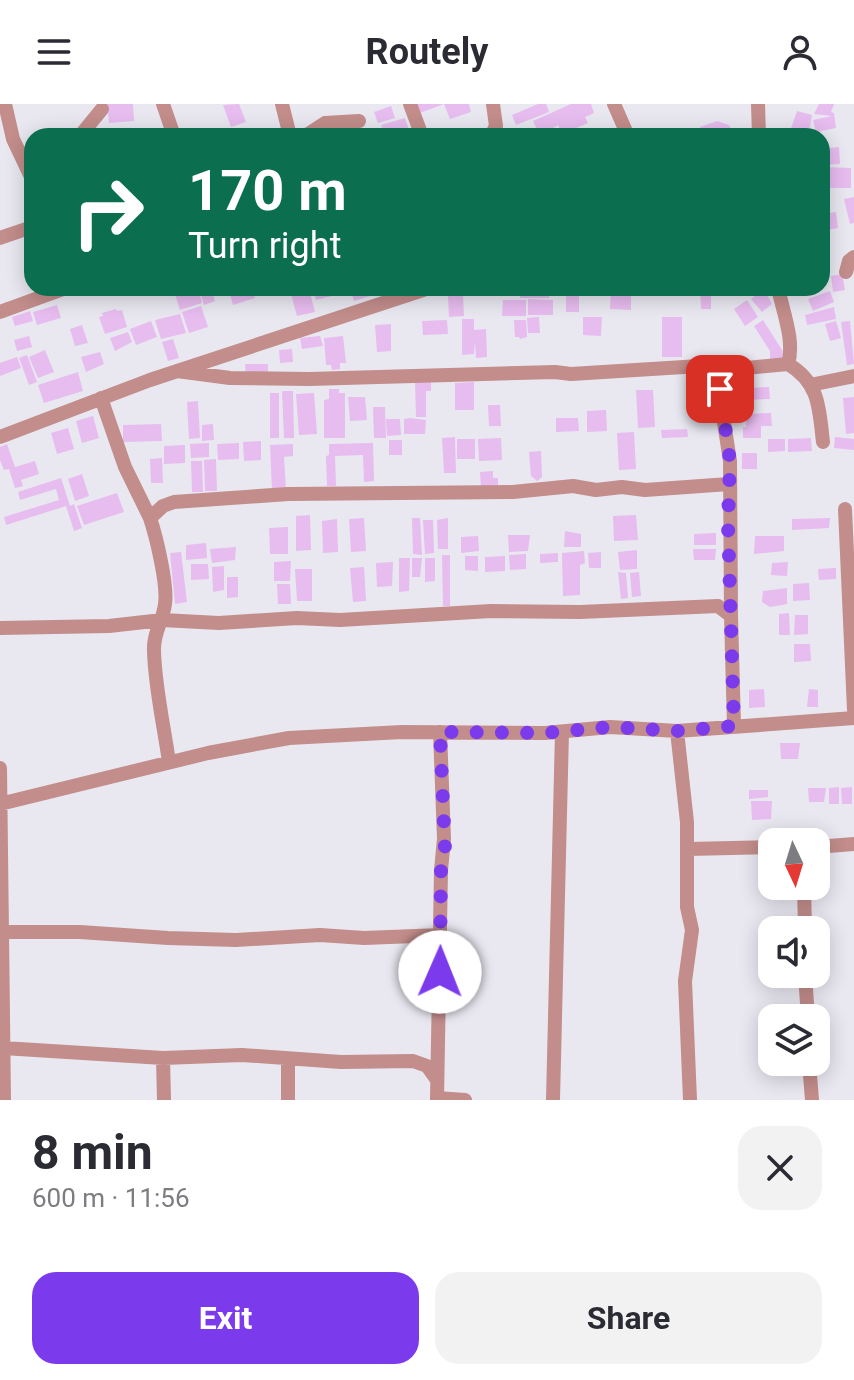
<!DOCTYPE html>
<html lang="en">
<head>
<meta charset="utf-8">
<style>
  body { margin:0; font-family:Roboto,sans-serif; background:#f2f2f3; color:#2b2b33; height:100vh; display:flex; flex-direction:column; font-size:30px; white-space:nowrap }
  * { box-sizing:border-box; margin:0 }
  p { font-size:26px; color:#7c7c81 }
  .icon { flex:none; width:44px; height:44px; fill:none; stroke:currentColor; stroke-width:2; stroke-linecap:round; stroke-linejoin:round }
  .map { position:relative; height:996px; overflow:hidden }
  .sheet { display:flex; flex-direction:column; background:#fff; flex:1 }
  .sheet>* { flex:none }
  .banner { position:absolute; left:24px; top:24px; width:806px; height:168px; border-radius:24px; box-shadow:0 4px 20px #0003; background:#0b6e4f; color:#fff; overflow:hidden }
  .needle { width:52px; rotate:176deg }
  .controls { position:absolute; left:758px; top:724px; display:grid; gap:16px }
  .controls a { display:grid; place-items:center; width:72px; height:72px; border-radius:16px; background:#fff; box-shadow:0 4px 20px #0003; font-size:40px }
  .pin { position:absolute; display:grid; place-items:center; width:68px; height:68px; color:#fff; margin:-34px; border-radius:16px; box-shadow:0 4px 12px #0006 }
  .me { position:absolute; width:88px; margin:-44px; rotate:1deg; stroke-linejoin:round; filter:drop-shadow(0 0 6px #0008) }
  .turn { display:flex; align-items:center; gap:28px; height:168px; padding:0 32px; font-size:36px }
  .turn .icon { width:104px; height:104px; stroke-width:2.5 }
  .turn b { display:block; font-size:56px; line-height:68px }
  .round { display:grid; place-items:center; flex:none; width:84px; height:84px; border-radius:24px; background:#f2f2f3 }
  .summary { display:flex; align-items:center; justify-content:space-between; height:136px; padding:0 32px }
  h1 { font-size:48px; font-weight:700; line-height:60px }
  .cta { display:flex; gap:16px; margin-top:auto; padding:16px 32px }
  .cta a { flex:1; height:92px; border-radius:24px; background:#7c3aed; color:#fff; font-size:32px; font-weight:700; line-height:92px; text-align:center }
  .cta a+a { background:#f2f2f3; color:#2b2b33 }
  header { display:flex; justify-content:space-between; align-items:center; height:104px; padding:0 32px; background:#fff; font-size:36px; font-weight:700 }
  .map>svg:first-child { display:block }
  .building { fill:#e7bcef }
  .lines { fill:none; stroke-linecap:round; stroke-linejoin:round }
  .minor { stroke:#c28d8b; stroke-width:14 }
  .route { stroke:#7c3aed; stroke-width:14; stroke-dasharray:0 25.2 }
</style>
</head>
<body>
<header><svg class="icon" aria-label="menu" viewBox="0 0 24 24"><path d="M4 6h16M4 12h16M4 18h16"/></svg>Routely<svg class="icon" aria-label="person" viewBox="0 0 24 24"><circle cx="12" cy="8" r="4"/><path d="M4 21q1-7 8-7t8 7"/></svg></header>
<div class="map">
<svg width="854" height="996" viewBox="0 0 854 996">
  <rect width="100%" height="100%" fill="#e9e8f1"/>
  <path class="building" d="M107,0H133L134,17L109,19Z
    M239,0L246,18L231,23L223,1Z
    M414,0H469L471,8L450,15L444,0L417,10Z
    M538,0H546L549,8L516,21L512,11Z
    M571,0H591L594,9L585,13L588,19L562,30L558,21L540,32L533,17Z
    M819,0H834L831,8L834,9L836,24L816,28L813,16L832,12L814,10Z
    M391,2L395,14L378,19L374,8Z
    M797,7L812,11L809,29L790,27Z
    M405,14L409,26L385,32L381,21Z
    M717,17L729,21L733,31L701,32L700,23Z
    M839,43L840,60L822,61V45Z
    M825,63L851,64V84H825Z
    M854,93V119L850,120L844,95Z
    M836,108L838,124L822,127V110Z
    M842,170L845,186L833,188L831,172Z
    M195,184H198L202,199L180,206L175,190Z
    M199,184H211L215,197L204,201Z
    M252,184L255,194L233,201L230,191Z
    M313,184H339L340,190L316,196Z
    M350,184H367L370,192L354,197Z
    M516,184H549V194H520V190H516Z
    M700,184H711V205H701Z
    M309,185L315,208L297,212L291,190Z
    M569,186L579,189V208H566V188Z
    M611,187H631V206L610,205Z
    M761,187L764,191L766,189L772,200L762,208L751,195Z
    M830,187L834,198L813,207L808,195Z
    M463,191L464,212L449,213L448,192Z
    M528,195L553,196V211H528Z
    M503,196H526V212H502Z
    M747,196L758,213L745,222L734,205Z
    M57,201L61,214L37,221L33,208Z
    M201,202L208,223L189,229L182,208Z
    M834,203L836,215L807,221L805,211Z
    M116,205L117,207L122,206L127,223L105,230L99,213L103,212L102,209Z
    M30,207L33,217L15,222L12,213Z
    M180,210L186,229L161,235L155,216Z
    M539,213L540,229H528L527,214Z
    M583,213H602L601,232L583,231Z
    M662,213H682V253H662Z
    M462,215H474V226L486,225L487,253L476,254L475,237L474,250L462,251Z
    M447,216L448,230L423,231L422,217Z
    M514,216H526L527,233L520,235L519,233H515Z
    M763,216L782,246L783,254L770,256V247L754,222Z
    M151,217L157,233L136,241L130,225Z
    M836,217L841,234L830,237L825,220Z
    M850,217L854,260L847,261L841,218Z
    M391,220V247L377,248L375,221Z
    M82,221L88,239L75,242L70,225Z
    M128,228L132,238L115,247L110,234Z
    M29,232L32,243L17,247L14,236Z
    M320,232L323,242L302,245L300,234Z
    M343,232L346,259H340V265L332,266L331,261H326L324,234Z
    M173,235L179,254L168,257L162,238Z
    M292,245L293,258L280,259L279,246Z
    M45,246L54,268L38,274L29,253Z
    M100,248L104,260L86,268L81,253Z
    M27,251L37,278L29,281L19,254Z
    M17,253L21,264L0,272V259Z
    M245,260H268V271L246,272Z
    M78,268L83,287L44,299L38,281Z
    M415,278H431V287H426V313H416Z
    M474,278V306H455V279Z
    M769,283L770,295L747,296L746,284Z
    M329,285H339V289H345V334H324V296L329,295Z
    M636,286H653L655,323L638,324Z
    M282,287H293L294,334H284Z
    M270,289H279V334H270Z
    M314,289L317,330L299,331L296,290Z
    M348,293H365L367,316L350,317Z
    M854,293V329L846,330L843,294Z
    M198,297L200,334L189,335L187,298Z
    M488,301H500L501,322H489Z
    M373,303H385L386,334H374Z
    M606,306L607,327L587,328V307Z
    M771,309L772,322H761V334H743V323H746V310Z
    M93,312L99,334L82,339L76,317Z
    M410,314L426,316L425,330H404V315Z
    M556,314H578L579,327L556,328Z
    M386,315H400L401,331L387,332Z
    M161,320L162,337L123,338V321Z
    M213,320L214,336L202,337V321Z
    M68,324L74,345L57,350L51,329Z
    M687,325L688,333L662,334L661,326Z
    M634,328L636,365L619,366L617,329Z
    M455,333L456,369H444L442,334Z
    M835,333L854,335V346L834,344Z
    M501,334L502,356L479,357L478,335Z
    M811,334L812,347L788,348V335Z
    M457,335H475V355H457Z
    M768,335H785V347L768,348Z
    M389,336H402V351H389Z
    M261,337V356L244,357L243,338Z
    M209,339V353L191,354L190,340Z
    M239,339V355L218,356L217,340Z
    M373,339L374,377L364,378L363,351L335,352L336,382H327L326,352L329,351V340Z
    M7,340L15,363L35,357L39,370L21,376L23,382L15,384L9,365L4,366L0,356V343Z
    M293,340V352L284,353L286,386L272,387L270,341Z
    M185,341V359L164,360V342Z
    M541,347L542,373L537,377L531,372L529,348Z
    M742,349H757V365H742Z
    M162,354L163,379H151L150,355Z
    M216,355L217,387H205L204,356Z
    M191,357H202L203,388H192Z
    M493,367V374H498V384H481L480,368Z
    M82,370L89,392L75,397L68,375Z
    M61,374L70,402L74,400L82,424L74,427L66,402L6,421L4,413L59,396L56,385L20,396L18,388Z
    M117,389L124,408L84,421L77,402Z
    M310,411L311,446L296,447V412Z
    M636,411L638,436L614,437L613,412Z
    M364,414L366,447L351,448L349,415Z
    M412,414H420L422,451L413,450Z
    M448,414V445H438L437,416Z
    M830,414L829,424L792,426V415Z
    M337,415L338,448L323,449L322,417Z
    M423,416H433L434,449L425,450Z
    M288,423V450H270L269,424Z
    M565,427L581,430V443H564Z
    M716,429V441H694V430Z
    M508,431H530L528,447L509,448Z
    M478,432L479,447L461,449V433Z
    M755,432H784V447L754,450Z
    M206,439L207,454L186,456V441Z
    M236,443L235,456L212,459L210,445Z
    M693,445H716L715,456H694Z
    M637,446V465L620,466L618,448Z
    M584,447L585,459L580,461V491L563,492L562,449Z
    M181,448L187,498L175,500L170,449Z
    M601,448V464H589L588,449Z
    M558,449V458L540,459V450Z
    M526,450V465L510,466L509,451Z
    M442,451H450V502H443Z
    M465,452H478V467L465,466Z
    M505,452V467L485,468V453Z
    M399,454H410L409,487L399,488Z
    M412,454H422L420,473H412Z
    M425,454H435V477L425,478Z
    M291,457L290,477H274V458Z
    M393,458L392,482L377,483L376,459Z
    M788,458L787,472L771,471L772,459Z
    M191,460H208L209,475L191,476Z
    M224,462V486L213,488L212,463Z
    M364,463L366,497L353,498L350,464Z
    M836,464V475L819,476L818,465Z
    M295,465H312V497H297Z
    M618,468L626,469L628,494L621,495Z
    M639,468L641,492L632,493L630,469Z
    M227,473H238V493L227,494Z
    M809,479L810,496L793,497V480Z
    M277,480H290L291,500H278Z
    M787,484V500L770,503L762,498L763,487Z
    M789,509L790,531H779V510Z
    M795,511H808V530L794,531Z
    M794,540H810L811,557L794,558Z
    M764,585L765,603L749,604V586Z
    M809,585L818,586V603H807Z
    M780,639H800L798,655H781Z
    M839,683V700H829V684Z
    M852,683V700H842L841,684Z
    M808,684H826L824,698H809Z
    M749,686H768V693L749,695Z
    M751,697H772L771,715L752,716Z"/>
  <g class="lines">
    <path class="minor" d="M5,0L13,35L32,75
      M163,0L174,32
      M282,0L290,32
      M410,0L422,32
      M614,0L628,32
      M758,0L759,32
      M80,32L102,5
      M305,32L325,19L359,17
      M491,32L496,22L493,0
      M0,134L32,123
      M846,168L849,157L854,153
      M778,184C783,208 795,237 788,260C820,279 819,305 823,338
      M0,208L66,184
      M177,267L230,274L309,275L555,268L571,270L700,262L716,267L730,357L731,512
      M716,267L788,260
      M810,281L854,272
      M101,294L125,363L150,414
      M0,333L150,276L429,184
      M845,405L854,606
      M0,524L109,522L162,516L219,519L297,514L340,516L491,507L580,508L718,502L731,512L734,622
      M677,627L687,718V803L692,826L685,877L690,996
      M169,658C164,622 155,584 154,547C153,529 163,517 165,500C168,481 156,432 150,414L163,402L174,398L288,390L513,388L573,382L596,386L622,383L645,386L729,380
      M0,664L4,996
      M0,700L208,649L289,634L402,628L545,629L610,623L677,627L854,614
      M816,743L854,740
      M688,745L772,743
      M804,782L805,826
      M2,828H80L168,834L236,836L320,831L364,834L441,831
      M805,870L808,914
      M3,944L163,954L242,951L341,958L413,957L427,962L437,976
      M163,954L164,996
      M809,958L812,996
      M437,994L465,996
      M288,996V955
      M437,996L441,766L444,735L440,628
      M553,996L562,628"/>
  </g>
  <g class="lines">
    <path class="route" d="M440,868L441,766L445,745L440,628L545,629L610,623L677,627L734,622L728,420L730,357L720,285"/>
  </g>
</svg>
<div class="controls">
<a><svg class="needle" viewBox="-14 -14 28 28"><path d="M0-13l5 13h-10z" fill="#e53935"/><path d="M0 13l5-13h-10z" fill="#7c7c81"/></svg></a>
<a><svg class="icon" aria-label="sound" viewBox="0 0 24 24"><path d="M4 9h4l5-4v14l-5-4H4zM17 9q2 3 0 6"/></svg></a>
<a><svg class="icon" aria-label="layers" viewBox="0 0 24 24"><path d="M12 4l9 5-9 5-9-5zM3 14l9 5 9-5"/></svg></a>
</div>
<div class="pin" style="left:720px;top:285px;background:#d93025"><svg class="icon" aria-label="arrive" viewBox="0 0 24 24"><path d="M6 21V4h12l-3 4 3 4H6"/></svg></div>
<svg class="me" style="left:440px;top:868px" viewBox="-20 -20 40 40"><circle r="19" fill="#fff"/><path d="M0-13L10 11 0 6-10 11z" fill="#7c3aed"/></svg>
<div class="banner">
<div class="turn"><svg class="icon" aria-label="right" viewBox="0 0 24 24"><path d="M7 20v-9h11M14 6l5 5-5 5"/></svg><div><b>170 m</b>Turn right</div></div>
</div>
</div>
<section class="sheet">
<div class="summary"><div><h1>8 min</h1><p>600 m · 11:56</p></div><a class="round"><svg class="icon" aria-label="close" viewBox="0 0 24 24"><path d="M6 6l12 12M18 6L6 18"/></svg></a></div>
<div class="cta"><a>Exit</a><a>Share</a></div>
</section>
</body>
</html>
